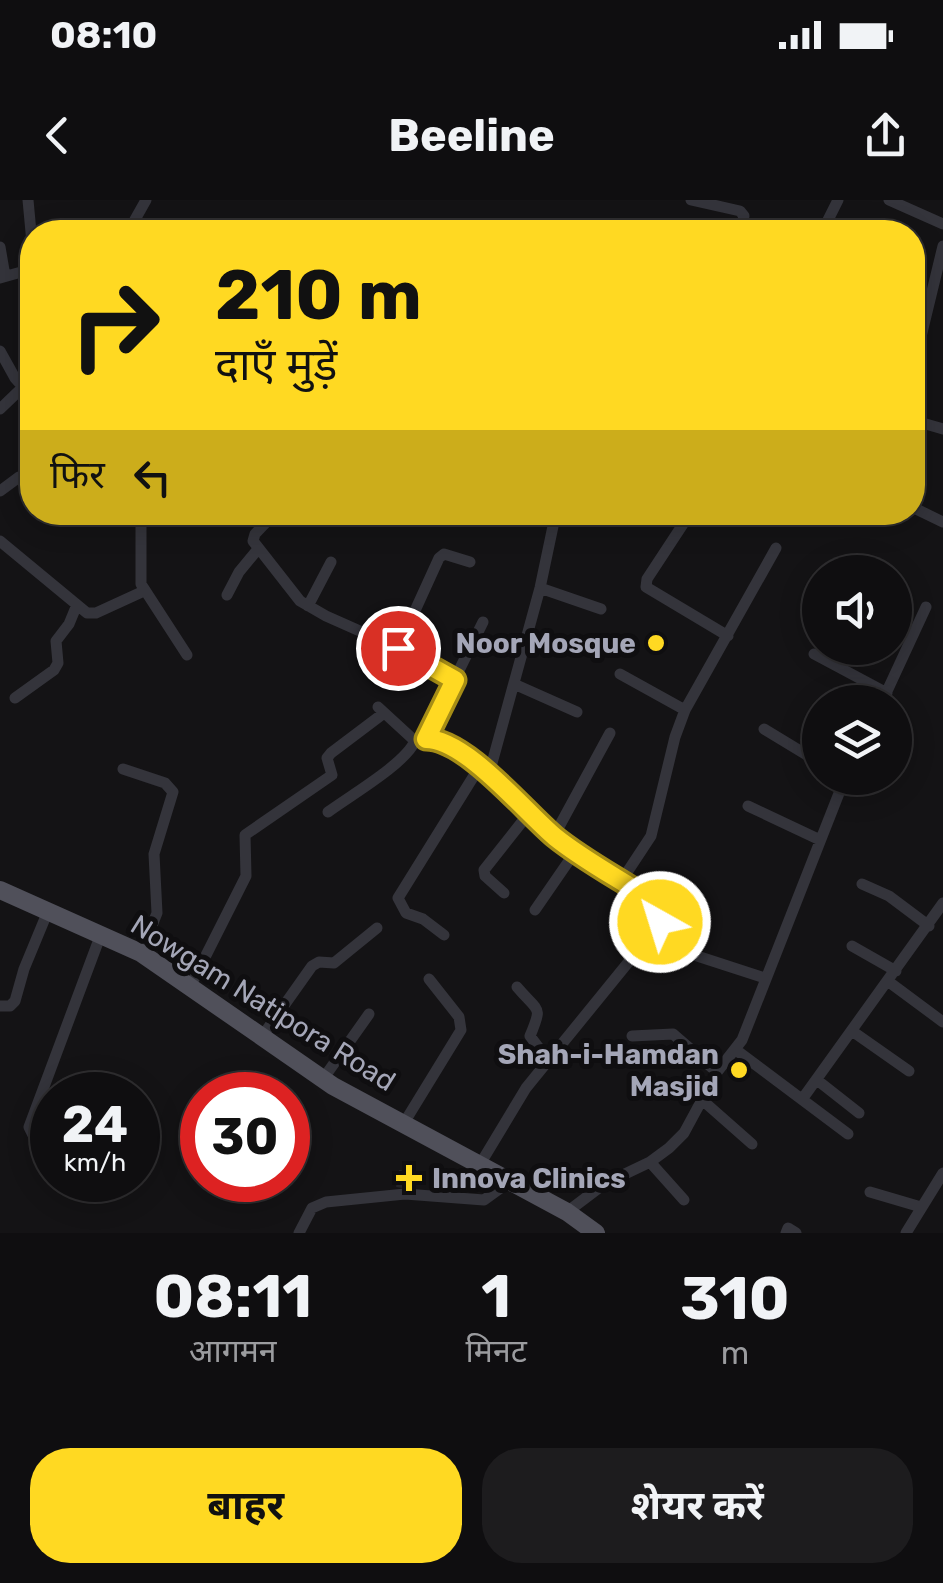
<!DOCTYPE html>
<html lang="hi">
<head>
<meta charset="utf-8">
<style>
  body { margin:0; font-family:Rubik,"Noto Sans Devanagari",sans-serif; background:#1d1c1e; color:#f1f3f6; height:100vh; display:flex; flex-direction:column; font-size:38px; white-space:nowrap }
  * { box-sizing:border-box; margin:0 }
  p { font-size:32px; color:#9b9c9f }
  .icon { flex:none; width:55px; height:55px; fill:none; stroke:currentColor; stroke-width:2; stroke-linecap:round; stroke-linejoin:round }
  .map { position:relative; height:1033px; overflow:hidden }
  .drawer { display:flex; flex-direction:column; background:#0f0e10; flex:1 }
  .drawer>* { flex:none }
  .hud { position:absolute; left:20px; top:20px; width:905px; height:305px; border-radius:40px; box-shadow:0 5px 25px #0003,0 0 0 2px #2f2e30; background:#ffd922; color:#111; overflow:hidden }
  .fabs { position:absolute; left:802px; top:355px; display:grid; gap:20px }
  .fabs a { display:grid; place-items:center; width:110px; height:110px; border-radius:50%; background:#0f0e10; box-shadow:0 5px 25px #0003,0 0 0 2px #2f2e30; font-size:50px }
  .speed { position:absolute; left:30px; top:872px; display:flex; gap:20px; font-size:50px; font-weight:700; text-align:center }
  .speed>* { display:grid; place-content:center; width:130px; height:130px; border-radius:50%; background:#0f0e10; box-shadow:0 5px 25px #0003,0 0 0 2px #2f2e30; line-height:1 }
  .speed small { font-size:25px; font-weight:400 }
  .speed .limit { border:15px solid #d22; background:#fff; color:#111 }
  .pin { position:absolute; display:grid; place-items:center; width:85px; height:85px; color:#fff; margin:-42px; border:5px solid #fff; border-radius:50%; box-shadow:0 2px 10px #0007 }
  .me { position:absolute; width:110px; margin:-55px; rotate:321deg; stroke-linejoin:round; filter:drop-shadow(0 0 8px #0008) }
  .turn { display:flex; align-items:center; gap:35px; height:210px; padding:0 30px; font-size:45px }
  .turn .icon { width:130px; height:130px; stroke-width:2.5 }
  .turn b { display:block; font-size:70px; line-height:85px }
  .then { display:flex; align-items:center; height:95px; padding:0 30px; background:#0003; gap:20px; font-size:38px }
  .eta { display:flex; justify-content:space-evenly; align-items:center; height:170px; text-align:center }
  .eta b { font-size:60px; font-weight:700; line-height:70px }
  .action { display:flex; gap:20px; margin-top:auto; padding:20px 30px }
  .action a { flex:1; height:115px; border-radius:40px; background:#ffd922; color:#111; font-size:40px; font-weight:700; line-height:115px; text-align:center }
  .action a+a { background:#1d1c1e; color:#f1f3f6 }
  .status { display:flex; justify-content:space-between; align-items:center; height:70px; padding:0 50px; background:#0f0e10; direction:ltr }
  .status svg { height:28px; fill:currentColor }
  header { display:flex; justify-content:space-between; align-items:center; height:130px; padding:0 30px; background:#0f0e10; font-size:45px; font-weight:700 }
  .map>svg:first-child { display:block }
  .building { fill:#242327 }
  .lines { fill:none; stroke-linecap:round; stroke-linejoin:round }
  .street { stroke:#34343b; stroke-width:11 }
  .primary { stroke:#50505a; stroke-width:18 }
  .route-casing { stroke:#a68d16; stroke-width:25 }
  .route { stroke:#ffd922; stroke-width:18 }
  .poi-dot { fill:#ffd922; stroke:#0f0e10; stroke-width:4 }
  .labels { text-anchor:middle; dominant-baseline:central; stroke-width:10; stroke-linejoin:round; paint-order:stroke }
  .poi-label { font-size:28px; font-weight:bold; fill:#a4a6b7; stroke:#0f0e10; text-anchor:end }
  .street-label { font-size:28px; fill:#a4a6b7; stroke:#0f0e10 }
</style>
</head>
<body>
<div class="status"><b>08:10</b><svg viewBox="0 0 49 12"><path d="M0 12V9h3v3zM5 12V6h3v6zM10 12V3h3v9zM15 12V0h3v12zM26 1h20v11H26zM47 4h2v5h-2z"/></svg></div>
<header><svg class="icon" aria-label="back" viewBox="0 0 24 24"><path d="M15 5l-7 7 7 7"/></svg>Beeline<svg class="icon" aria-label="share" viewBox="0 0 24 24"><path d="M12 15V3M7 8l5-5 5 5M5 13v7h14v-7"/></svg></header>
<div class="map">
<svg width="943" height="1033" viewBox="0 0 943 1033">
  <rect width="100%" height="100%" fill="#141315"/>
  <path class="building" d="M399,970L418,973L415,990L396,987Z"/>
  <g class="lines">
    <path class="street" d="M28,0L32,43
      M691,0L740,11L744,16L740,32
      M889,0L943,24
      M128,32L146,0
      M822,32L838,0
      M0,47L5,76
      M0,78L32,69
      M0,151L15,178L32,197
      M0,209L23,187
      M912,213L917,199L919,145L943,46
      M912,220L943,229
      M0,291L19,277
      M912,307L943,322
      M141,312V384L187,455
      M276,312L255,334L253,341L300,401L326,416L398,448L455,480
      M532,312L554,322
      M691,312L647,379L646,387L728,436
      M0,341L87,413H96L144,391
      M540,388L601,409
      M227,395L239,372L258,349
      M308,406L331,362
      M398,448L439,358L444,354L470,362
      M814,454L887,493
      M620,474L685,510
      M514,484L577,512
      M15,498L54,470L58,463L56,441L69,424L76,407
      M882,502L926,407
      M378,507L415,541
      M764,529L820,563
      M425,539L483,422
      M415,541C464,530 522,611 557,638C587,662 622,680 654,702L662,714L657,727L526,888L479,966
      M123,569L165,583L173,592L154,654L157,713L141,753
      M489,574L540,388L556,312
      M748,606L818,639
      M328,612C351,595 405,564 415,541
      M554,636L610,533
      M622,680L651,636L675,537L685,510L776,348
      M862,684L889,696L929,726
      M504,693L485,676L484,670L529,613
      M535,710L575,652
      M702,716L690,747L694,755L765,778
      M444,735L423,719L406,713L398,698L480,566
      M852,746L896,771
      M889,782L943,822
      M191,785L246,676L245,635L332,575L327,558L331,553L384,513
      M517,787C539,813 543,805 530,836L548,860
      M0,806H10L15,801L24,769L48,711
      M852,831L909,871
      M632,836L673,834L717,872
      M261,838L312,766L319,762L334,763L377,728
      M736,850L848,934
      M323,879L369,814
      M817,880L859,913
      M803,898L943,703
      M701,899L752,944
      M404,923L461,830L459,817L429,779
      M52,948L34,937L29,927L101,734
      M650,962L684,1000
      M58,981V980
      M870,992L921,1007
      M567,1012L604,984L650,962L669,948L684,933L717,872L742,840L845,578
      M299,1033L312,1008L326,1002L405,994L484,1000L509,982
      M786,1033L788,1028L796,1033
      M906,1033L943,973"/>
    <path class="primary" d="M0,690L141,753L333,886L567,1012L596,1033"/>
  </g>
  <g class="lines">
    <g class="route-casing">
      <path id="route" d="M398,448L455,480L426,539C466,539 524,611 555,637C586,662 622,680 654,702L662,714L660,722"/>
    </g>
    <use href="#route" class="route"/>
  </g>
  <g class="poi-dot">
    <circle cx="656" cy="443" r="10"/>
    <circle cx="739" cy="870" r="10"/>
    <path d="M404 963h10v10h10v10h-10v10h-10v-10h-10v-10h10z"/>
  </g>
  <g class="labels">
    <g class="poi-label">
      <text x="636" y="443">Noor Mosque</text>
      <text x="719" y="854">Shah-i-Hamdan<tspan x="719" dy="32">Masjid</tspan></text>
      <text x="432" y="978" text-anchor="start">Innova Clinics</text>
    </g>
    <g class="street-label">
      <text transform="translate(263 803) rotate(32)">Nowgam Natipora Road</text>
    </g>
  </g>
</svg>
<div class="fabs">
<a><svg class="icon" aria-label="sound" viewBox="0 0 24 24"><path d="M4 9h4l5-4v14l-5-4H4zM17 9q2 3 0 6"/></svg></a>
<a><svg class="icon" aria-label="layers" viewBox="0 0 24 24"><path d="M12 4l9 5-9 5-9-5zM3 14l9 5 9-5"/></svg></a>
</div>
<div class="speed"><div>24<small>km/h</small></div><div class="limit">30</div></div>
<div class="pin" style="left:398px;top:448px;background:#d93025"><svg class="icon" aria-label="arrive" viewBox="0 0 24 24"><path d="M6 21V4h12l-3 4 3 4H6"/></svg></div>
<svg class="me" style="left:660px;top:722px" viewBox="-20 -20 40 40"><circle r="17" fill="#ffd922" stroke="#fff" stroke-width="3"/><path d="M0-11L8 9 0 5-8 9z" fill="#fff"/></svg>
<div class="hud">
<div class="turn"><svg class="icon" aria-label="right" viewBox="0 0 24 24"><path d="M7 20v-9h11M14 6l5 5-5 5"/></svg><div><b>210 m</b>दाएँ मुड़ें</div></div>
<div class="then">फिर<svg class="icon" aria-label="left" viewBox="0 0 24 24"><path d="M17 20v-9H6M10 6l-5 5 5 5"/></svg></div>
</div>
</div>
<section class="drawer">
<div class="eta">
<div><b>08:11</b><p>आगमन</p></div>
<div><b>1</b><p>मिनट</p></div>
<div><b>310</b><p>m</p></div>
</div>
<div class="action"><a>बाहर</a><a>शेयर करें</a></div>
</section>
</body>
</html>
